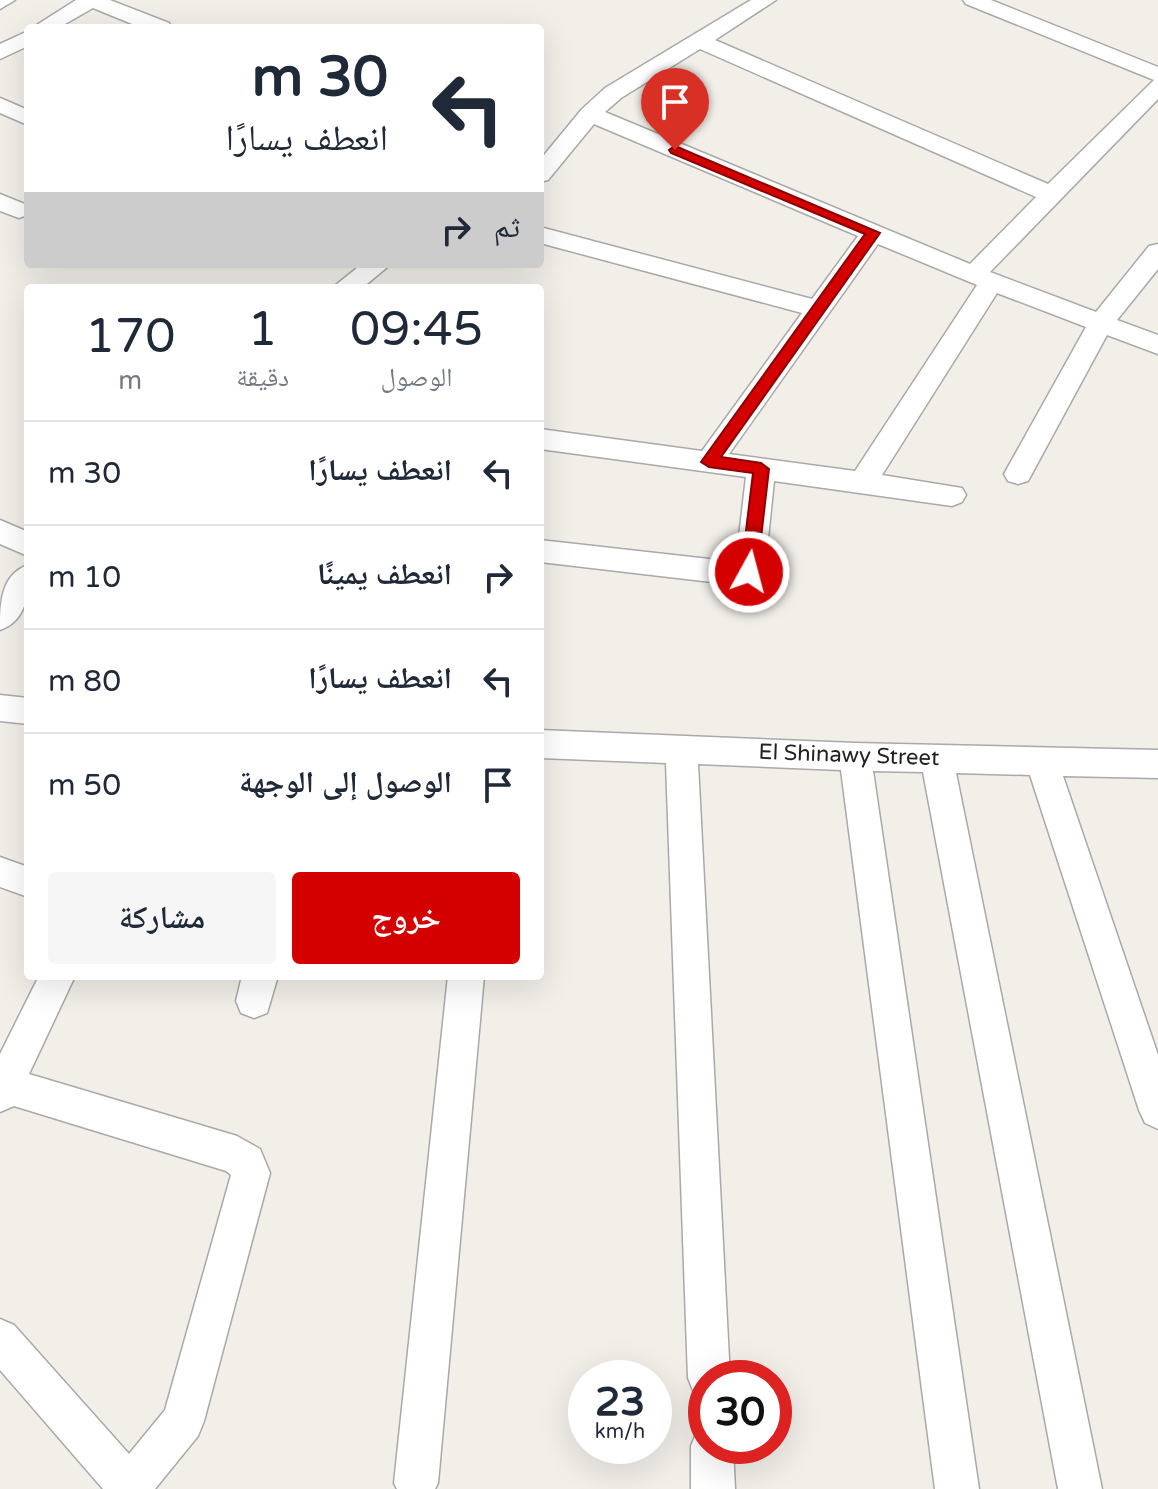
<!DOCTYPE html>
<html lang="ar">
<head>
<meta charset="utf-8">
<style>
  body { margin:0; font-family:"Varela Round","Noto Naskh Arabic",sans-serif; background:#f6f6f7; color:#1f2937; direction:rtl; height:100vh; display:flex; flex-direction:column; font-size:30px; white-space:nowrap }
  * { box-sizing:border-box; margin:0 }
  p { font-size:26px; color:#747a83 }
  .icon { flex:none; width:44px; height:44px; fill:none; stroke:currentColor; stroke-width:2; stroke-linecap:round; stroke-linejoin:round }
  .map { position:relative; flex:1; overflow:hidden; direction:ltr }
  .panel { position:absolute; left:24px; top:284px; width:520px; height:696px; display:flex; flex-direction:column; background:#fff; border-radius:8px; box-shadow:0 8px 32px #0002; direction:rtl }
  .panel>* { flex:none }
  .top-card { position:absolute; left:24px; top:24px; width:520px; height:244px; border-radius:8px; box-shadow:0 8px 32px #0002; direction:rtl; background:#fff; color:#1f2937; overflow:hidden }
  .speed { position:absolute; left:568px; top:1360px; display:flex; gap:16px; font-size:40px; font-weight:700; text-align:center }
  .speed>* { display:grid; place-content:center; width:104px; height:104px; border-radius:50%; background:#fff; box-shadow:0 8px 32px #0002; line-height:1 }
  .speed small { font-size:20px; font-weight:400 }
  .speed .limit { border:12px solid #d22; background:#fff; color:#111 }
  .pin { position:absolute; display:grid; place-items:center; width:68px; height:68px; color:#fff; margin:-82px -34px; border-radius:50% 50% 50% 0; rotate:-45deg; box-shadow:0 0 8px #0007 }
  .pin .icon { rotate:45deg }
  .me { position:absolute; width:88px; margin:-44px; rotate:7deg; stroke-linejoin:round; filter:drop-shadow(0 0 6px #0008) }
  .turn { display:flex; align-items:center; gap:28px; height:168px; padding:0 24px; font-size:36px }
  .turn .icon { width:104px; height:104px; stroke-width:2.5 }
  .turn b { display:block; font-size:56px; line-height:68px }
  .then { display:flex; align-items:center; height:76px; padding:0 24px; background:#0003; gap:16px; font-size:30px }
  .eta { display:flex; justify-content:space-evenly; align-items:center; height:136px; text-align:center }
  .eta b { font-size:48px; font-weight:600; line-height:56px }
  .button { display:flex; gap:16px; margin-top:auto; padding:16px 24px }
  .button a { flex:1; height:92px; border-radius:8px; background:#d40000; color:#fff; font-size:32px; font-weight:600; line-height:92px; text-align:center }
  .button a+a { background:#f6f6f7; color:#1f2937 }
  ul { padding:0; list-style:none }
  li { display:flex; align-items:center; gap:24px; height:104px; padding:0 24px; border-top:2px solid #e0e1e3 }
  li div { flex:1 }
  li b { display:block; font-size:30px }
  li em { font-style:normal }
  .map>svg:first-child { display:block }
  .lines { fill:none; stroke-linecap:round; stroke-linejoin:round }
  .street-casing { stroke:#a9a9a9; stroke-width:3 }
  .street { fill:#fff; fill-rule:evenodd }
  .route { fill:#d40000; stroke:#8a0000; stroke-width:2 }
  .labels { text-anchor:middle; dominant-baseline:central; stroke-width:6; stroke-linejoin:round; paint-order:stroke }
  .street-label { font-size:22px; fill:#222; stroke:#fff }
</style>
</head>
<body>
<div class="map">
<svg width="1158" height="1489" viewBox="0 0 1158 1489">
  <rect width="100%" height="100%" fill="#f2efe9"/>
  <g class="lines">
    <g class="street-casing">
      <path id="street" d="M0,0H15L0,9Z
        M76,0H110L169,23L172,28H142L93,8L58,28H32Z
        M751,0H776L715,40L1048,184L1154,80L966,4L963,0H991L1158,67V99L990,272L1096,312L1149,246L1158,244V269L1117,320L1158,335V354L1107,335L1028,481L1018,484L1008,481L1004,474L1086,327L997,293L882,475L962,488L966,495L962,502L952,506L774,481L765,567L756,583L746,586L540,562V540L736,562L746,477L540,449V429L702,451L802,313L540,243V227L812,299L858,236L594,124L548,180L540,182V160L582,109L605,88ZM700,49L1036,197L970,264L605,112L621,98ZM878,244L977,285L855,471L729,454Z
        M28,31V46L0,59V44Z
        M0,98L28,110V125L0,113Z
        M0,194L27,205V215L19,218L0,211Z
        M362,264H391L362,288H332Z
        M0,520L28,532V556L0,544Z
        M28,565C28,591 29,620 0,630C0,605 0,575 28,565Z
        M0,695L28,698V724L0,721Z
        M540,730L855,743L1158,750V778L1063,776L1158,1055V1129L1145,1123L1139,1110L1030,775L956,773L1102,1489H1058L923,772L873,771L979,1489H935L841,770L698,764L730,1378H706V1398L694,1393L688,1378L666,763L540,758Z
        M0,857L28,867V897L0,887Z
        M39,976H75L29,1074L237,1136L260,1149L270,1173L204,1421L198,1436L155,1489H103L0,1370V1319L14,1325L129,1454L165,1410L231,1175L226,1171L14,1106L0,1112V1054Z
        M242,976H278L267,1013L254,1018L241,1013L236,1001Z
        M448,976H484L438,1483L435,1489H397L394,1483Z
        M706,1427V1446H733L735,1489H691V1446L697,1431Z"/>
    </g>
    <use href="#street" class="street"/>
  </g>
  <path class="route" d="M675,146L880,233L721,457L761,463L769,469L757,572L749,579L741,572L753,473L709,467L701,462L865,234L671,153L669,150Z"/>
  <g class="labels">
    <g class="street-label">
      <text transform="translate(849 755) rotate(2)">El Shinawy Street</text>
    </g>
  </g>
</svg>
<div class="speed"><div>23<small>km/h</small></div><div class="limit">30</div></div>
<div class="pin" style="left:675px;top:150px;background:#d93025"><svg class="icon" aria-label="arrive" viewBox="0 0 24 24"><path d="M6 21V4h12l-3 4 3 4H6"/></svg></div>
<svg class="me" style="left:749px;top:572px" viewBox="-20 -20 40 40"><circle r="17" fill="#d40000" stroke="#fff" stroke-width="3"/><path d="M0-11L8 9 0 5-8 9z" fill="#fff"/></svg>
<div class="top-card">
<div class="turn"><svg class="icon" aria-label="left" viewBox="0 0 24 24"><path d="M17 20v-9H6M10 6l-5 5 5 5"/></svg><div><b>30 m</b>انعطف يسارًا</div></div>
<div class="then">ثم<svg class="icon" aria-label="right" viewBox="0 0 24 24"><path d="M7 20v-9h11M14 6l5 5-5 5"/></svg></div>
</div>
<section class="panel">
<div class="eta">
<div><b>09:45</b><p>الوصول</p></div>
<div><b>1</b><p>دقيقة</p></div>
<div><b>170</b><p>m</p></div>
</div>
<ul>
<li><svg class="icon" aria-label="left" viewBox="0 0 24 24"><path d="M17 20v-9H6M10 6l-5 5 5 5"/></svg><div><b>انعطف يسارًا</b></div><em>30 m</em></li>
<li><svg class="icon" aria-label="right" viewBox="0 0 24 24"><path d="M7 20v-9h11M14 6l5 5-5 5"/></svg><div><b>انعطف يمينًا</b></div><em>10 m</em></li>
<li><svg class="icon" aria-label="left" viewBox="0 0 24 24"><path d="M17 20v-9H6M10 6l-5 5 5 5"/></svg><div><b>انعطف يسارًا</b></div><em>80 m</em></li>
<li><svg class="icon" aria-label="arrive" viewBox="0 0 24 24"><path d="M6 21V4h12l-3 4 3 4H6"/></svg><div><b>الوصول إلى الوجهة</b></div><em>50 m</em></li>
</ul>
<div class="button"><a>خروج</a><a>مشاركة</a></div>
</section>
</div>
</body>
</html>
